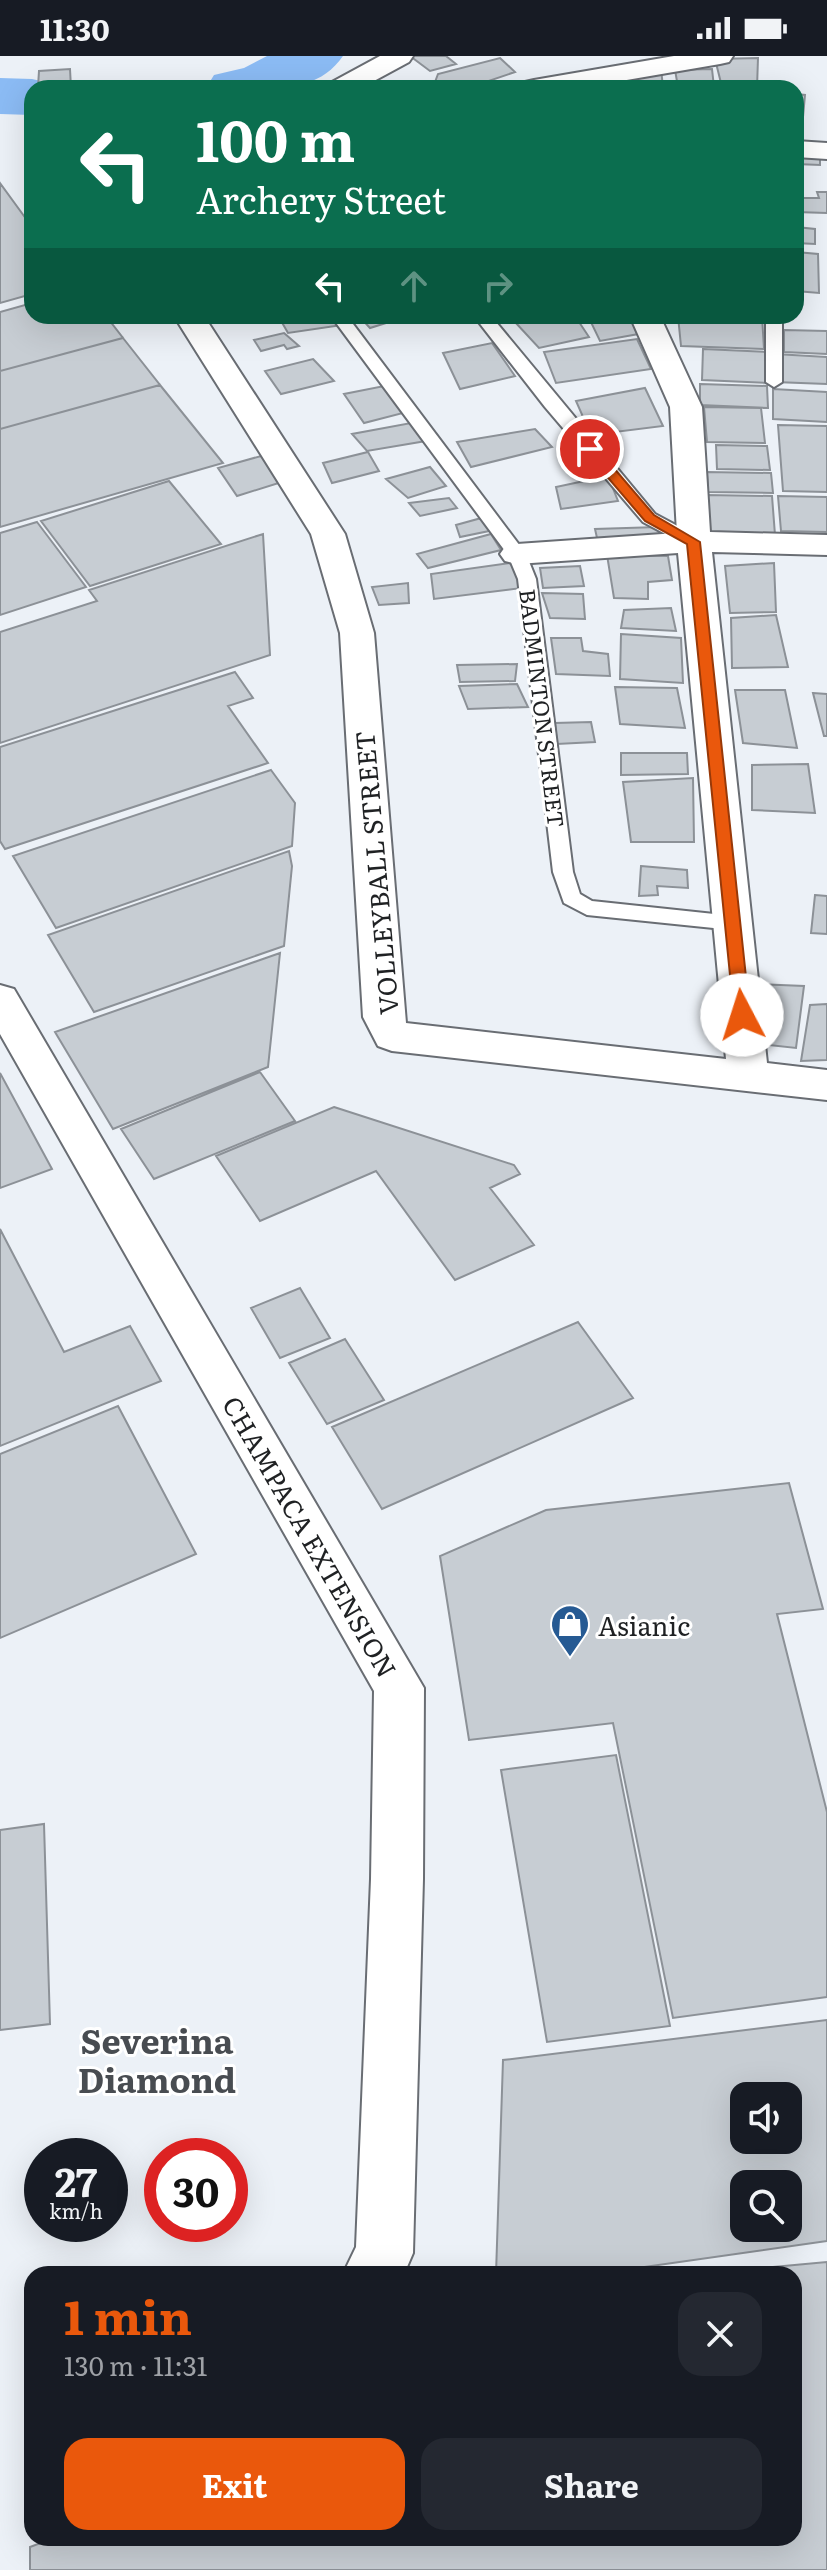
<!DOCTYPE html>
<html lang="en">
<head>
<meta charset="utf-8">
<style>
  body { margin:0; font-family:Literata,serif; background:#242831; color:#f1f3f6; height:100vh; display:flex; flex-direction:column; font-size:30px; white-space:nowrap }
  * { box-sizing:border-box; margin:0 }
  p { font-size:26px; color:#9ea1a6 }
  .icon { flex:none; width:44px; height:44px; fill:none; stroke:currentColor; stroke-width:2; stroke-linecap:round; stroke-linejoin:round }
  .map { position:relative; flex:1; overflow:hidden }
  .drawer { position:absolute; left:24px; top:2210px; width:778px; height:280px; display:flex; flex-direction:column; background:#171b24; border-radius:24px; box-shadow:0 8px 32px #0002 }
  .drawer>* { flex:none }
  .banner { position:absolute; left:24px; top:24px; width:780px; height:244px; border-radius:24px; box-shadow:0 8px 32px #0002; background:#0b6e4f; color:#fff; overflow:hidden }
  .controls { position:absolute; left:730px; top:2026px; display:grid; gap:16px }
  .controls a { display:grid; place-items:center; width:72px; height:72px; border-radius:16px; background:#171b24; box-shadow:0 8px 32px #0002; font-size:40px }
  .speed { position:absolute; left:24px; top:2082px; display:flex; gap:16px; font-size:40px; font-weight:700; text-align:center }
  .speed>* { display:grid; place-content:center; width:104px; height:104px; border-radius:50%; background:#171b24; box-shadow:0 8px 32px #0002; line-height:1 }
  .speed small { font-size:20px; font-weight:400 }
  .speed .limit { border:12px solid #d22; background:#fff; color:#111 }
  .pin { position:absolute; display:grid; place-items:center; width:68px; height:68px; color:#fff; margin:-34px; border:4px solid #fff; border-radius:50%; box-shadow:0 2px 8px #0007 }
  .me { position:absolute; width:88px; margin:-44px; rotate:355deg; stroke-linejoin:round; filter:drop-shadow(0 0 6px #0008) }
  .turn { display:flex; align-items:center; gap:28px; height:168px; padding:0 40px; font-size:36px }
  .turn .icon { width:104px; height:104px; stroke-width:2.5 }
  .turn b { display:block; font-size:56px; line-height:68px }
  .lanes { display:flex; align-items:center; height:76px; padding:0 40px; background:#0003; justify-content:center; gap:40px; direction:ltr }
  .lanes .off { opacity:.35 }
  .round { display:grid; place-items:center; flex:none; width:84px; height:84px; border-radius:24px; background:#242831 }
  .headline { display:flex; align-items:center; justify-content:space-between; height:136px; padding:0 40px }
  h1 { font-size:48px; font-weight:700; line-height:60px; color:#ea580c }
  .action { display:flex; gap:16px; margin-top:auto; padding:16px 40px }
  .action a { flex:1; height:92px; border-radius:24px; background:#ea580c; color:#fff; font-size:32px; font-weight:700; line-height:92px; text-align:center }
  .action a+a { background:#242831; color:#f1f3f6 }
  .status { display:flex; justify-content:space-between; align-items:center; height:56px; padding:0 40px; background:#171b24; direction:ltr }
  .status svg { height:22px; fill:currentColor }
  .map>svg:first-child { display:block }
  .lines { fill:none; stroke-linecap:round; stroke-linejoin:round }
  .river { fill:#8bbbf4; fill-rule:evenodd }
  .building { fill:#c7cdd3; stroke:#8c9197; stroke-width:2; fill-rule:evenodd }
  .service-casing { stroke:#696d73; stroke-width:4 }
  .minor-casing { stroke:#696d73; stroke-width:4 }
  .service { fill:#fff; fill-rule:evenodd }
  .minor { fill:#fff; fill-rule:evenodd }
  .route { fill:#ea580c; stroke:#983908; stroke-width:2 }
  .labels { text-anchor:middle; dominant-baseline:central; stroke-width:6; stroke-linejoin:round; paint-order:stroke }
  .far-street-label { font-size:22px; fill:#1f2123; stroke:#fff }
  .street-label { font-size:26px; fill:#1f2123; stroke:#fff }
  .poi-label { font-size:26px; fill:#1f2123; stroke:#fff; text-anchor:start }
  .near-neighbourhood-label { font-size:34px; font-weight:bold; fill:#484c51; stroke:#fff }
</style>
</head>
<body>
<div class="status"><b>11:30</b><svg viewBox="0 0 49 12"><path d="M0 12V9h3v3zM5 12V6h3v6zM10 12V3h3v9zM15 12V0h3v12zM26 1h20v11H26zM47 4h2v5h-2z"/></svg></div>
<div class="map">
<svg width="827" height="2514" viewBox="0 0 827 2514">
  <rect width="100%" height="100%" fill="#ecf1f7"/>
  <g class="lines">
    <path class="river" d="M267,0H343C313,44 252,32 206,32L214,19L244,12Z
      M0,22L32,23L54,28L56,32H32V59L0,58Z"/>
  </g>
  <path class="building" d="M410,0H446L456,8L430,15Z
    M500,2L515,16L468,32H416L435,26L438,18Z
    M758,2L757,32L722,31L715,3Z
    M661,12L663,32H619L618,19Z
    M70,13L71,32L38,31L39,15Z
    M712,13L714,31H678L675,14Z
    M796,38L805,39L802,72H796Z
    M796,95L820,96V109L796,108Z
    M0,127L32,171V238L0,247Z
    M817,136H827V157L796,156V142H819Z
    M796,171L815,173V188L796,187Z
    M796,196L818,198L819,237L796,235Z
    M32,247V260H106L123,282L0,315V256Z
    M305,260H336L342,269L288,277L280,263Z
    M359,260H404L405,261L370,272Z
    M541,260H575L589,281L539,292L515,266Z
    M588,260H628L644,277L600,285Z
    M678,260H762L764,293L681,290Z
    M784,274L827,275V298L784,296Z
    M284,277L299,290L287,293L284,289L261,295L254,284Z
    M123,282L160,329L0,373V315Z
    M637,283L651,313L556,327L544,296Z
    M492,287L515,320L460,333L443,297Z
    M703,293L770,296V327L702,324Z
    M775,298L827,301V328L775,326Z
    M313,303L334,325L281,338L265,315Z
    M700,328L767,330L768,352L700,349Z
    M160,329L223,407L0,471V373Z
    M389,329L407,356L364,367L344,338Z
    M645,332L663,370L591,379L576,345Z
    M773,333L827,336V366L773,363Z
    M704,351L761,352L765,387L707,386Z
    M411,367L426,385L367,395L352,378Z
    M778,369L827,370V436L783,435Z
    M535,373L552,391L471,411L457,386Z
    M716,389L767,390L770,414L717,413Z
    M368,396L379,415L332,427L323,407Z
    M261,400L285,425L237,440L218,412Z
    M430,411L446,430L408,442L386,423Z
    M707,416L771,417L773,437L708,436Z
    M608,420L618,445L561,453L556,431Z
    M169,425L221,488L90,530L41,465Z
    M706,439L772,440L775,479L708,477Z
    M778,440L827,441V476L781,475Z
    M449,442L457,452L420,460L409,447Z
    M485,461L494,474L460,481L456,469Z
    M37,466L86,531L0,559V477Z
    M658,471L660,483L597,482L595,473Z
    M263,478L270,599L0,687V576L97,545L89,534Z
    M491,478L501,494L428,512L417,498Z
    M607,499L668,500L672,524L648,526V543L614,542Z
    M518,506L522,532L434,543L431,518Z
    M774,507L776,556L730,557L725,510Z
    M580,510L584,530L543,532L540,512Z
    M408,527L409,547L379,549L372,531Z
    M542,537L583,538L585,563L550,562Z
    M671,552L676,575L621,572L624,554Z
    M776,559L788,611L732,612L731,562Z
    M621,578L681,582L683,627L620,623Z
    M551,582H581L583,595L608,598L610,620L556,618Z
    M517,608L515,625L460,626L457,609Z
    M235,616L253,642L228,650L268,707L5,793L0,785V691Z
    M517,628L528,651L468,653L459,630Z
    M615,631L677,632L685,672L620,668Z
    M735,634H785L797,692L743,687Z
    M813,637L827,638V680H824Z
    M591,666L595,686L557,688L555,667Z
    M621,697H687L688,718L621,719Z
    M808,708L815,757L752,754V709Z
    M271,714L295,747L292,790L56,872L13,800Z
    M693,722L694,786H631L623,726Z
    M289,795L292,810L284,890L94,956L48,879Z
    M641,810L687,814L688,832L657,830L658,839L639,840Z
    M815,839L827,840V878L811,877Z
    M280,897L268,1011L113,1073L55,976Z
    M757,928L804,930L796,992L759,988Z
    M827,948V1004L801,1005L810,949Z
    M260,1016L295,1065L154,1123L121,1073Z
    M0,1017L52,1113L0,1132Z
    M334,1051L514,1109L520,1118L490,1132L534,1189L455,1224L376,1115L260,1165L216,1100Z
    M0,1173L64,1296L130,1270L161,1325L0,1390Z
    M300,1232L330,1282L280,1302L251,1252Z
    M578,1266L633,1342L382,1453L332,1371Z
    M345,1283L384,1344L327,1368L289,1307Z
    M118,1350L196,1498L0,1582V1398Z
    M789,1427L823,1553L777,1558L827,1756V1941L673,1962L613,1667L469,1684L440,1500L546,1454Z
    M616,1699L670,1970L547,1986L501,1714Z
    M44,1768L50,1968L0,1974V1774Z
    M827,1964V2185L595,2218H496L503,2004ZM744,2040H788V2084H744ZM744,2128H788V2172H744Z
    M827,2206V2514H30V2491L54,2482H794V2218H695Z"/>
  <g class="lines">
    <g class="service-casing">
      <path id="service" d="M331,260H347L526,498L536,523L573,816L580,838L592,845L733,860L740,862L744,867L740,872L733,874L587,859L564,847L553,816L518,523L508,499Z
        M474,260H491L655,458L700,482L703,486L700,490H688L643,466L545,351Z
        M766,260H782V326L774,331L766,326Z"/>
    </g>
    <g class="minor-casing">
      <path id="minor" d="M380,0H413L409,6L361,32H328L332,26Z
        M674,0H733L729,6L720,8L580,32H521L525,26L534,24Z
        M796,85L827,87V103L796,101Z
        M174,260H204L345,478L374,577L406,967L726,1003L678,497L517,508L505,505L500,498L505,491L517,488L677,477L670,351L630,260H660L702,351L710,476L827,479V499L712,496L767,1007L827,1014V1044L392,995L378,990L363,961L340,577L311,478Z
        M0,929L14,933L424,1632L423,1823L413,2197L404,2218H343L356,2191L371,1823L374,1635L0,978Z"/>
    </g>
    <use href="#service" class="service"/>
    <use href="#minor" class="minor"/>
  </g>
  <path class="route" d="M586,390H595L654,459L700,486L750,959L742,965L734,959L687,488L645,465L586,396Z"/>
  <defs>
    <g id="shop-pin" transform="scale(2)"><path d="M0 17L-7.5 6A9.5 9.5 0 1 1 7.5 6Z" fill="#265a93" stroke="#fff"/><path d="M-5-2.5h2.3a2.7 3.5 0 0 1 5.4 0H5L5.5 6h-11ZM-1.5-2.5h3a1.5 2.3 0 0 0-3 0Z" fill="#fff"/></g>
  </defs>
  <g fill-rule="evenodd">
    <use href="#shop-pin" x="570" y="1568"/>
  </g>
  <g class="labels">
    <g class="far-street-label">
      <text transform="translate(543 652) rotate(83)">BADMINTON STREET</text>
    </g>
    <g class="street-label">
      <text transform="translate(375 817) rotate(-95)">VOLLEYBALL STREET</text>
      <text transform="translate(311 1480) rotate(60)">CHAMPACA EXTENSION</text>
    </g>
    <g class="poi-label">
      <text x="598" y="1568">Asianic</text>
    </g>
    <g class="near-neighbourhood-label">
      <text x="157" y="1983">Severina<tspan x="157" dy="39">Diamond</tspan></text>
    </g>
  </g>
</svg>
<div class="controls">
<a><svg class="icon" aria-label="sound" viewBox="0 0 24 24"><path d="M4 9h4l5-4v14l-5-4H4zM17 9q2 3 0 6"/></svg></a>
<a><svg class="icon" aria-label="search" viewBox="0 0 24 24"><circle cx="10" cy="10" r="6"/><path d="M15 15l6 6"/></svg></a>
</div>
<div class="speed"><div>27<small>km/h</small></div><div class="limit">30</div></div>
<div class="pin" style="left:590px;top:393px;background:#d93025"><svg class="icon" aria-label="arrive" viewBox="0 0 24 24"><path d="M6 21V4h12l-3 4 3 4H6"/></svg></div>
<svg class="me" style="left:742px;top:959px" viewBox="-20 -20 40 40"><circle r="19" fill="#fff"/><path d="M0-13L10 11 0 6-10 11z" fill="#ea580c"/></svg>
<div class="banner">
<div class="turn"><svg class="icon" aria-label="left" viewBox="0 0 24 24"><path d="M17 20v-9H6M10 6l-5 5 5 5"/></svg><div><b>100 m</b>Archery Street</div></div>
<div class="lanes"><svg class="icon" aria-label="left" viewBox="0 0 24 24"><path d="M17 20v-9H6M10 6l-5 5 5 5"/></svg><svg class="icon off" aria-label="ahead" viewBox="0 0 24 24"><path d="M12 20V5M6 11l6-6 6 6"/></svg><svg class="icon off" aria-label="right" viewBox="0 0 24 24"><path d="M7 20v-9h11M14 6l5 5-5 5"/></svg></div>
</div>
<section class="drawer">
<div class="headline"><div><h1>1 min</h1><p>130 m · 11:31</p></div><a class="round"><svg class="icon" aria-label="close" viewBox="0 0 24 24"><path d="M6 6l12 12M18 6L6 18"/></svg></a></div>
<div class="action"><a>Exit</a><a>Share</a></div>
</section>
</div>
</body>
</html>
